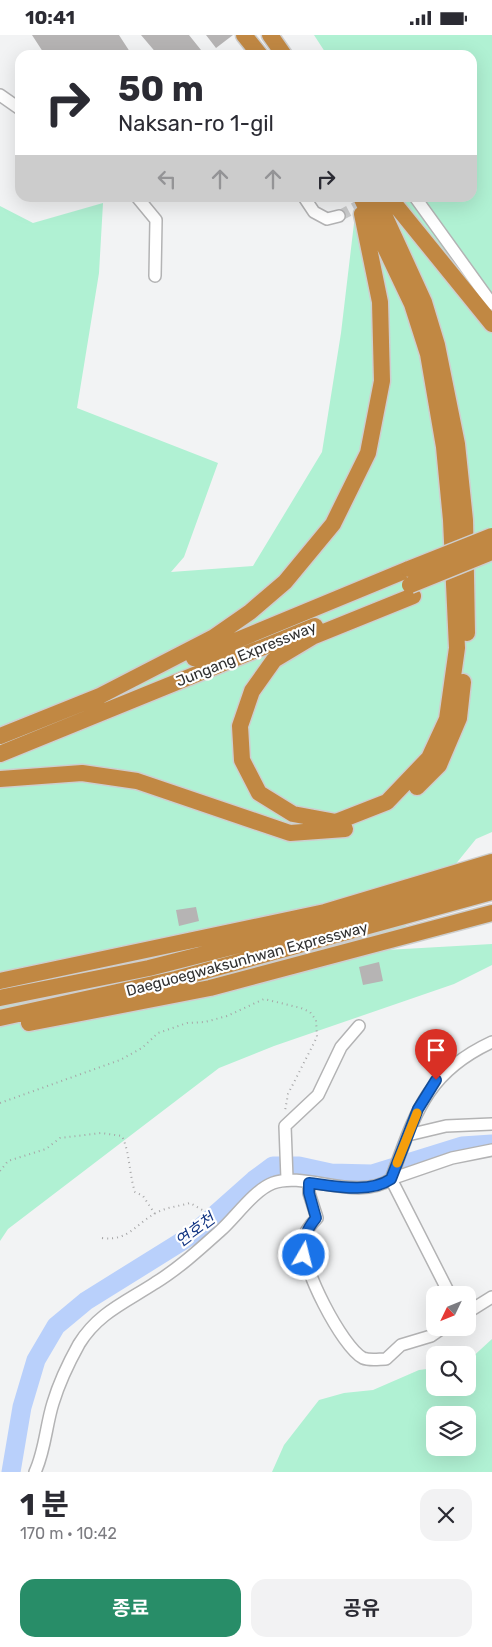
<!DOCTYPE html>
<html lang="ko">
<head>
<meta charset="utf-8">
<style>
  body { margin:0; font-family:Rubik,"Noto Sans KR",sans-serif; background:#f2f2f3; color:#2b2b33; height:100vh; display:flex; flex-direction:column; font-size:19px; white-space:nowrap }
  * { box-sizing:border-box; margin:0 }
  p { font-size:16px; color:#7c7c81 }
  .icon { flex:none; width:28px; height:28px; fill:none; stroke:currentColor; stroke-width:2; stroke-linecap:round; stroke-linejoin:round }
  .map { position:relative; height:1437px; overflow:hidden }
  .details { display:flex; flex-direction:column; background:#fff; flex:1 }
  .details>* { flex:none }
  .top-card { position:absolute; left:15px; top:15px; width:462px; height:152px; border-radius:15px; box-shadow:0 5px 20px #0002; background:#fff; color:#2b2b33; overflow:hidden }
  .needle { width:32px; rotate:227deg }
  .buttons { position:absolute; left:426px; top:1251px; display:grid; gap:10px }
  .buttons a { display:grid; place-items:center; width:50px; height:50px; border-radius:10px; background:#fff; box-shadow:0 5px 20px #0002; font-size:25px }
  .pin { position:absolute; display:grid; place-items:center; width:42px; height:42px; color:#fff; margin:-51px -21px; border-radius:50% 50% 50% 0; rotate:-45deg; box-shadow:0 0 5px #0007 }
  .pin .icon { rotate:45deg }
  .me { position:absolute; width:55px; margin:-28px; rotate:8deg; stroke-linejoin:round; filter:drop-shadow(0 0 4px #0008) }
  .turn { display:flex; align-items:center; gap:18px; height:105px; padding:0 20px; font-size:22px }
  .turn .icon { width:65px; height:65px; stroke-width:2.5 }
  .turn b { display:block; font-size:35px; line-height:42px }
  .lanes { display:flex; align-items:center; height:48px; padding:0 20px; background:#0003; justify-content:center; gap:25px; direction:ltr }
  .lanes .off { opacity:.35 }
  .round { display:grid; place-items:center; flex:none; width:52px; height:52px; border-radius:15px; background:#f2f2f3 }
  .overview { display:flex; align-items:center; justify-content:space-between; height:85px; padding:0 20px }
  h1 { font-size:30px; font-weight:700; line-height:38px }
  .cta { display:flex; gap:10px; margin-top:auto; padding:10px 20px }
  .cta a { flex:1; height:58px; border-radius:15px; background:#288d68; color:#fff; font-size:20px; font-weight:700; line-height:58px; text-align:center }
  .cta a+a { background:#f2f2f3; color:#2b2b33 }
  .status { display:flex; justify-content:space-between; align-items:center; height:35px; padding:0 25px; background:#fff; direction:ltr }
  .status svg { height:14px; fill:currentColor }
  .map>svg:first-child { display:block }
  .green { fill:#b0f1d3; fill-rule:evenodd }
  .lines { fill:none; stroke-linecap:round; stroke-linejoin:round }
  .river { stroke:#b9d0fb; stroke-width:19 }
  .building { fill:#b6b4b4 }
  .minor-tunnel { stroke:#cbcccd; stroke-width:11; stroke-dasharray:11 5.5; stroke-linecap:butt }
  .minor-casing { stroke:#b3b3b4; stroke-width:14 }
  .highway-casing { stroke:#cecece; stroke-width:19 }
  .path { stroke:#a6a6a7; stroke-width:2; stroke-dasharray:1 4; stroke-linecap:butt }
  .minor { stroke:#fff; stroke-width:11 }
  .highway { stroke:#c18843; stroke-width:16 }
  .highway-bridge-casing { stroke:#cecece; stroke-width:19; stroke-linecap:butt }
  .highway-bridge { stroke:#c18843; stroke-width:16 }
  .route-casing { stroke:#114b97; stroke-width:12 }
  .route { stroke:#1a73e8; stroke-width:9 }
  .slow { stroke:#f59e0b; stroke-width:9 }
  .labels { text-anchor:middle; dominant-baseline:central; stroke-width:4.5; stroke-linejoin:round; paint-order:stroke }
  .street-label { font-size:15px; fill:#313131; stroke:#fff }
  .water-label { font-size:16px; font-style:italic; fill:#123583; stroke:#fff }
</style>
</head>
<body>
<div class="status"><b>10:41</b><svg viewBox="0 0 49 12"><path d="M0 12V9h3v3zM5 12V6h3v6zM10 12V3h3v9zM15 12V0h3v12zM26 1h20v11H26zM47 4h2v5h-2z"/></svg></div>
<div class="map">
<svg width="492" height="1437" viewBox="0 0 492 1437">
  <rect width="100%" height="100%" fill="#f2f3f4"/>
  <path class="green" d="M314,0H492V797L476,804L386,915L492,909V930L454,949L274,1011L219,1033L8,1194L0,1206V171L33,188L103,168L99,238L77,373L218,428L184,522L171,537L253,531L322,417L341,298L357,163L472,162V20H327Z
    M492,1304V1437H272L284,1410L319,1365L344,1358L373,1355L419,1335L435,1333V1352H468V1326ZM435,1380H468V1412H435Z"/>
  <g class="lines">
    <path class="river" d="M11,1437L22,1372L36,1325L56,1291L86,1266L192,1200L254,1145L273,1131H299L331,1138L372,1139L462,1111L492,1109"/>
  </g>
  <path class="building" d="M32,0H119L130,17L125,20H45Z
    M141,0H189L205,20H158Z
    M206,0H233L216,13Z
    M196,872L199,886L179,891L176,875Z
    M379,927L383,946L363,950L359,932Z"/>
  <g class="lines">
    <path class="minor-tunnel" d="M339,181L369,165"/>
    <g class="minor-casing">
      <path id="minor" d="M0,60L20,74
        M137,162L156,185L155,241
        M304,162L314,177L327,184L339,181
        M415,162L492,269
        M408,1100L446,1091L492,1089
        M287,1144L285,1091L318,1060L341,1012L359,991
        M391,1144L450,1260
        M391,1144L452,1123L492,1115
        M309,1148V1158L317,1183C311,1189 304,1197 303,1206C300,1230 342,1312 363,1323C370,1326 379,1324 386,1324L401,1310L431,1301L444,1292
        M468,1277L492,1262
        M35,1437C45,1416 46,1390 53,1368C59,1348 69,1327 79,1309C98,1278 126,1267 155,1248C178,1234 200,1214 220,1196C235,1183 254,1155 273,1148C305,1136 357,1167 391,1144C415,1080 425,1038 492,1007"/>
    </g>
    <g class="highway-casing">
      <path id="highway" d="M244,0L260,20
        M270,0L284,20
        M361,162L412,269L428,319L444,412L451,485L457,613L447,684L429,723L387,767L336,787L293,779L259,758L242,725L240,691L252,656L274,625L314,601L413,561
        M376,162L424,267L437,310L457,409L465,485L467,598
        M389,162L492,289
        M194,623L409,534
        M92,665L214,602L250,577L285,547L333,489L368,418L382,346L380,267L362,179
        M0,701L100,661
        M0,719L315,591
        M0,744L82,738L137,746L290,798L345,794
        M417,752L439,730L459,683L463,647
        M0,946L325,877L492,827
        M0,963L149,933L322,889L492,842
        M0,983L176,944L492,857
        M29,988L210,953L492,878"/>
    </g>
    <path class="path" d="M0,1068L120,1025L142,1013L158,998L187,988L205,987L227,981L264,964L301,973L310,977L316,985L317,1002L288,1059L285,1076
      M0,1136L8,1126L46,1114L60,1103L101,1098L122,1101C130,1118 129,1139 135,1157L143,1161L155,1179
      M102,1203C130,1207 137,1186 160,1176C169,1172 180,1171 190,1168L204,1176L215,1187"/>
    <use href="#minor" class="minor"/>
    <use href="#highway" class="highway"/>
    <g class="highway-bridge-casing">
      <path id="highway-bridge" d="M409,534L492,501
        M410,550L492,517"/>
    </g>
    <use href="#highway-bridge" class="highway-bridge"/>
  </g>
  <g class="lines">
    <g class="route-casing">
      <path id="route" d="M304,1220C303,1204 306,1195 316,1183L309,1158V1148C334,1151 369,1159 391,1144L418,1074L436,1045"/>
    </g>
    <use href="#route" class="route"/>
    <path class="slow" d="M397,1128L417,1078"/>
  </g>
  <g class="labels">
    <g class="street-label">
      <text transform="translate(246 619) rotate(-22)">Jungang Expressway</text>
      <text transform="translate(247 924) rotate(-15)">Daeguoegwaksunhwan Expressway</text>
    </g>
    <g class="water-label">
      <text transform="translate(195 1195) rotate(-37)">연호천</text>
    </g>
  </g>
</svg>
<div class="buttons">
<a><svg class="needle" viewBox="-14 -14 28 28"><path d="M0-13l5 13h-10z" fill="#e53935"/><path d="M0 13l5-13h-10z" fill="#7c7c81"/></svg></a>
<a><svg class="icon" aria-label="search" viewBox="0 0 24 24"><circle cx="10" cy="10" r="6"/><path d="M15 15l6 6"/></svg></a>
<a><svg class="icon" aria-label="layers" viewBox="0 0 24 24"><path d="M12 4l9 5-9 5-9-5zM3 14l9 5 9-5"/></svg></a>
</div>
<div class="pin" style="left:436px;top:1045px;background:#d93025"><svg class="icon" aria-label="arrive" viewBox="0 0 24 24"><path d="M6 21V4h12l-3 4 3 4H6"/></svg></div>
<svg class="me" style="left:304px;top:1220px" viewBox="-20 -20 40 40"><circle r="17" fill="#1a73e8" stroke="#fff" stroke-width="3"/><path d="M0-11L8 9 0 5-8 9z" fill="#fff"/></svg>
<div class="top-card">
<div class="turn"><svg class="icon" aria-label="right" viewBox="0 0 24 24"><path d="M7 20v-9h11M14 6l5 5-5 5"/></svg><div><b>50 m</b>Naksan-ro 1-gil</div></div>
<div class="lanes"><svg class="icon off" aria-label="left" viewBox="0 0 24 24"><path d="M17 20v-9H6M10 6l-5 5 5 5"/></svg><svg class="icon off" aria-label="ahead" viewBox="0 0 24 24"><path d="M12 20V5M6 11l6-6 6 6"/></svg><svg class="icon off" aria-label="ahead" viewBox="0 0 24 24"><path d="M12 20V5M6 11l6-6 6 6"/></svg><svg class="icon" aria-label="right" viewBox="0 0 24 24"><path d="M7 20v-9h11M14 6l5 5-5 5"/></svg></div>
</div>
</div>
<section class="details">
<div class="overview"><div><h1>1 분</h1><p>170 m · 10:42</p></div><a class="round"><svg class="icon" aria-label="close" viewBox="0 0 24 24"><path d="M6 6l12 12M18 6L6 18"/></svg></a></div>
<div class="cta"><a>종료</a><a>공유</a></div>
</section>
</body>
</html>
